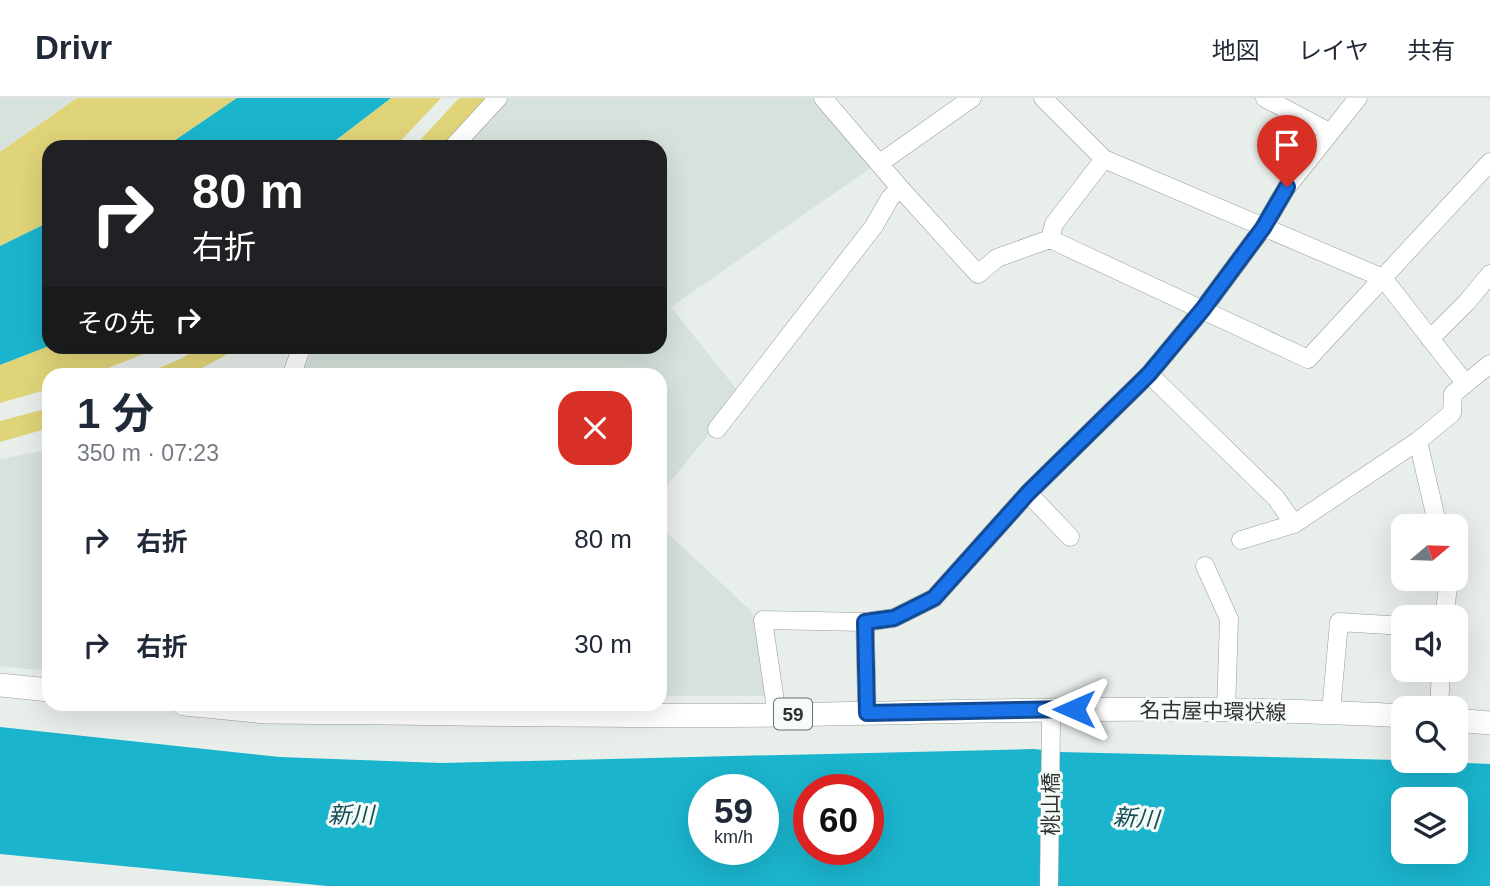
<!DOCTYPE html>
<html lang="ja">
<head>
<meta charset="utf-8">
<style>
  body { margin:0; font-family:Arial,"Noto Sans JP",sans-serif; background:#f2f2f3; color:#1f2937; height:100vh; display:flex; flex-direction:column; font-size:26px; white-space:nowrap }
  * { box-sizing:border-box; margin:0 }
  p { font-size:23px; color:#747a83 }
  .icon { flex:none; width:38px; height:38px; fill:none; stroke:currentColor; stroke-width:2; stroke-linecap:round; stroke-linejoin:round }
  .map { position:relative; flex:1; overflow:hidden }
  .sheet { position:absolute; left:42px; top:270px; width:625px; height:343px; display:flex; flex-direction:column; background:#fff; border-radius:21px; box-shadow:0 7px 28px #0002 }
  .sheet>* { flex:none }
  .top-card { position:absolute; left:42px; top:42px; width:625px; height:214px; border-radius:21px; box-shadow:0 7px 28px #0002; background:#202124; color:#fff; overflow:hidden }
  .needle { width:46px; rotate:71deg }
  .controls { position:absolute; left:1391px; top:416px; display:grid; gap:14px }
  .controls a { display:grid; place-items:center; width:77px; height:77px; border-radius:14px; background:#fff; box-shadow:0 7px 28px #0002; font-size:35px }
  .speed { position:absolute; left:688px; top:676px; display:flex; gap:14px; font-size:35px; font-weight:700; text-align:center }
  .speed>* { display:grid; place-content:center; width:91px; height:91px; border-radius:50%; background:#fff; box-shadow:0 7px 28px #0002; line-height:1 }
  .speed small { font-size:18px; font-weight:400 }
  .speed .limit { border:10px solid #d22; background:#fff; color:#111 }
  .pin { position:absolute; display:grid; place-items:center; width:60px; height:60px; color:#fff; margin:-72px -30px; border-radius:50% 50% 50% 0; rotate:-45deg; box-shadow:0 0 7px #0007 }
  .pin .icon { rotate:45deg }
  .me { position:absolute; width:77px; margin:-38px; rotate:270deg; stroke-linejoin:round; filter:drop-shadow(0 0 5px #0008) }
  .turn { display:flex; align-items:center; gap:24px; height:147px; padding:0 35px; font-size:32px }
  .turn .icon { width:91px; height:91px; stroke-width:2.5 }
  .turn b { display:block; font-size:49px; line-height:60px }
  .then { display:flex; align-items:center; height:66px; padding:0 35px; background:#0003; gap:14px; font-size:26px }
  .round { display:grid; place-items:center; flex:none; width:74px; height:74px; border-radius:21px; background:#f2f2f3 }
  .summary { display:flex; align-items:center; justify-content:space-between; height:119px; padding:0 35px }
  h1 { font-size:42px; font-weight:700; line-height:52px }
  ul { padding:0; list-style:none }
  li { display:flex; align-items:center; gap:21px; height:105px; padding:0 35px }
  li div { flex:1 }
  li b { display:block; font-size:26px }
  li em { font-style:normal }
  header { display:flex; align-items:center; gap:42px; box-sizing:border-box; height:98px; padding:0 35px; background:#fff; border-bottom:2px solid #e0e1e3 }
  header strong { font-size:33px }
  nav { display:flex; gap:38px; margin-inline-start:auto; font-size:24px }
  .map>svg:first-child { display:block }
  .built { fill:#d6e2db }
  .green { fill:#e0d479 }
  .water { fill:#1bb4cd; fill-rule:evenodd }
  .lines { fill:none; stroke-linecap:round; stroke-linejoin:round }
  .minor-casing { stroke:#989d99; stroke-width:19 }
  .major-casing { stroke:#989d99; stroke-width:24 }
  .minor { stroke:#fff; stroke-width:18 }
  .major { stroke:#fff; stroke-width:23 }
  .route-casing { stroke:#114b97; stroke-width:18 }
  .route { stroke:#1a73e8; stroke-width:12 }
  .labels { text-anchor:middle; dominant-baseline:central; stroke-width:6; stroke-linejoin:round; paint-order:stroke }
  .shield { fill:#f5fbf7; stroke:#6a6e6c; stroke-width:2 }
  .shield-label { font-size:19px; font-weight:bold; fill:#2f3130 }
  .street-label { font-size:21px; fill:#2f3130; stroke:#f5fbf7 }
  .water-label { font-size:23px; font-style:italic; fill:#124c57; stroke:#f5fbf7 }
</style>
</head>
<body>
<header>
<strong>Drivr</strong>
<nav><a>地図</a><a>レイヤ</a><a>共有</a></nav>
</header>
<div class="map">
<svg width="1490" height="788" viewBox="0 0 1490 788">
  <rect width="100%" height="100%" fill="#e8eeea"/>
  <path class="built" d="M0,0H77L0,54Z
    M509,0H813L872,69L671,209L741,297L660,396V276H303L313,249L660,248V49H462Z
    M49,352V573L0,568V361Z
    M660,428L751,513L757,527L768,598H660Z"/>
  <path class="green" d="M77,0H237L165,49H49V124L0,148V54Z
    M391,0H441L395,49H327Z
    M459,0H486L443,49H414Z
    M49,248L161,249L93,276H49V291L0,305V267Z
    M202,249H223L228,256L191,276H145L180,261Z
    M49,310V330L0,344V323Z"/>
  <path class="water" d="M237,0H391L327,49H165Z
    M49,124V248L0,267V148Z
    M0,629L280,659L441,665L1034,651L1060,654L1397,662L1490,666V788H327L0,756ZM704,691H763V751H704ZM808,691H868V751H808ZM1404,702H1456V754H1404Z"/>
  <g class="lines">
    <g class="minor-casing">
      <path id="minor" d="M823,0L900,90L978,176L997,160L1050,141L1308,261L1490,64
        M1043,0L1104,61L1383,180L1465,285
        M1265,0L1329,34
        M453,49L498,0
        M880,65L972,0
        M1050,141L1054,126L1104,61
        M1430,241L1467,204L1490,176
        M292,276L302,248
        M1149,276L1276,400L1294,426L1418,343L1452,315L1453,296L1490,266
        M717,331L874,128L890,100L900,90
        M1418,343L1438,429
        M1028,395L1070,439
        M1241,442L1294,426
        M1205,468L1229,521L1226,613
        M1444,520L1449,481
        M865,524L867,615
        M1049,611L1051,625L1049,788
        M1439,611L1441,572
        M1331,614L1339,524L1404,528
        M777,617L763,522L865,524L894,520L934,500L1028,395L1149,276L1203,211L1263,130L1287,89L1358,0"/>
    </g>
    <g class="major-casing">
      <path id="major" d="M0,587L49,592
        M184,606L266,614C437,615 609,619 781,617C988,613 1196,606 1404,618
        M1456,622L1490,625"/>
    </g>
    <use href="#minor" class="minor"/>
    <use href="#major" class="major"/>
  </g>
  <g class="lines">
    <g class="route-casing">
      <path id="route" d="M1074,611L867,615L865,524L894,520L934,500L1028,395L1149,276L1203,211L1263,130L1287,89"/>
    </g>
    <use href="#route" class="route"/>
  </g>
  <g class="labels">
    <rect class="shield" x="774" y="600.5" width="38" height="31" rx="5"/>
    <g class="shield-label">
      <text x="793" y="616">59</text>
    </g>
    <g class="street-label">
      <text transform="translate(1213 613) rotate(1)">名古屋中環状線</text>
      <text transform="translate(1050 706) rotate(-90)">桃山橋</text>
    </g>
    <g class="water-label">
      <text x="351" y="717">新川</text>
      <text transform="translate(1136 720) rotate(4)">新川</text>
    </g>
  </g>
</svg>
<div class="controls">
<a><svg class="needle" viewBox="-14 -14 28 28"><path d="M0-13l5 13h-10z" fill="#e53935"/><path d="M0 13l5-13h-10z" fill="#747a83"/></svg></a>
<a><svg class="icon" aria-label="sound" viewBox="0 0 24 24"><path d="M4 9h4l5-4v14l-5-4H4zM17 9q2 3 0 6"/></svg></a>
<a><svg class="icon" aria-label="search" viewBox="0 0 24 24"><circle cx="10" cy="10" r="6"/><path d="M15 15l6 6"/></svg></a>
<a><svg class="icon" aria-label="layers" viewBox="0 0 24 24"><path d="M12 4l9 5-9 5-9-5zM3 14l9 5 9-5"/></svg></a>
</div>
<div class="speed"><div>59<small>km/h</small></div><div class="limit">60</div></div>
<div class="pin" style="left:1287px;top:89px;background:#d93025"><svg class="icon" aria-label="arrive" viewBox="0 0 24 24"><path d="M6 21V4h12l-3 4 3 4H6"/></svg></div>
<svg class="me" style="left:1074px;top:611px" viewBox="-20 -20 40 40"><path d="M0-17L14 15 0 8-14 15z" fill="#1a73e8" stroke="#fff" stroke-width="4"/></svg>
<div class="top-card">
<div class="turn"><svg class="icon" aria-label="right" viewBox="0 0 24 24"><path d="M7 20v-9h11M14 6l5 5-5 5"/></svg><div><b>80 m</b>右折</div></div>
<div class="then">その先<svg class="icon" aria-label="right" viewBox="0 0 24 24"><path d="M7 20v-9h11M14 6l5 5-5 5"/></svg></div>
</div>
<section class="sheet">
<div class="summary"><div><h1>1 分</h1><p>350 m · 07:23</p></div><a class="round" style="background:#d93025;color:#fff"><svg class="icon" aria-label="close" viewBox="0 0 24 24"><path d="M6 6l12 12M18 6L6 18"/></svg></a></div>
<ul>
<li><svg class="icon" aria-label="right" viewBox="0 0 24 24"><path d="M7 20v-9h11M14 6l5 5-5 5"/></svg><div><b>右折</b></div><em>80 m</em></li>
<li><svg class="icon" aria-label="right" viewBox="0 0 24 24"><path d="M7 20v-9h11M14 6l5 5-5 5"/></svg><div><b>右折</b></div><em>30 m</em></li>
</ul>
</section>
</div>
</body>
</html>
